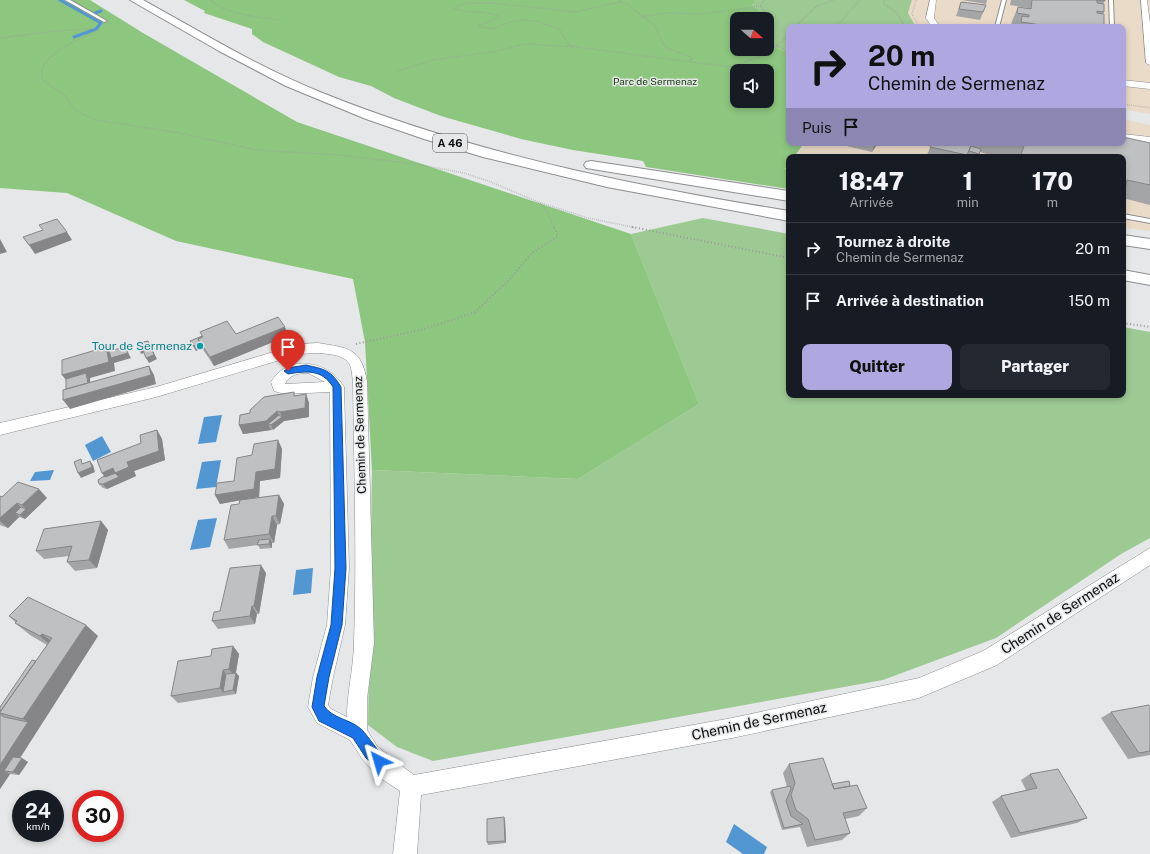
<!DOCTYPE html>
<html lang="fr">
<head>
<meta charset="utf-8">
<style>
  body { margin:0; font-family:"Public Sans",sans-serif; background:#242831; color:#f1f3f6; height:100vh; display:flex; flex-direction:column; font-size:15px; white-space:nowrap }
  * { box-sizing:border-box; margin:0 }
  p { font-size:13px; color:#9ea1a6 }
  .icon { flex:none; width:22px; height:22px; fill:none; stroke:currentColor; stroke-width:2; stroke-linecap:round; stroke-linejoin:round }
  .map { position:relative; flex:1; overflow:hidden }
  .panel { position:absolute; left:786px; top:154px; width:340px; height:244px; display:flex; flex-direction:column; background:#171b24; border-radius:8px; box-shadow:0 2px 6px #0003 }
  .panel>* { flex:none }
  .banner { position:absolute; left:786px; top:24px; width:340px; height:122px; border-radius:8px; box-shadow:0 2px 6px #0003; background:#afa8e0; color:#111; overflow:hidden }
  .needle { width:26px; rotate:111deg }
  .tools { position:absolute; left:730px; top:12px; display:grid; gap:8px }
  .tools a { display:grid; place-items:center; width:44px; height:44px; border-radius:8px; background:#171b24; box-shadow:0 2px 6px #0003; font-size:20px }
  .speed { position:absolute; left:12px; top:790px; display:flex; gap:8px; font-size:20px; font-weight:700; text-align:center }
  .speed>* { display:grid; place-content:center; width:52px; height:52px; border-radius:50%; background:#171b24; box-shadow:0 2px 6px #0003; line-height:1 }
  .speed small { font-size:10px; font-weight:400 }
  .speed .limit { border:6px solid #d22; background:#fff; color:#111 }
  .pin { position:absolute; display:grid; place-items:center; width:34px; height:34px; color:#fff; margin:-41px -17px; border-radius:50% 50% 50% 0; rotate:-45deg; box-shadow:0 0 4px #0007 }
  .pin .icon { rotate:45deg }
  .me { position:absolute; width:44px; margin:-22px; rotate:320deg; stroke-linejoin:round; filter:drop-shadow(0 0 3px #0008) }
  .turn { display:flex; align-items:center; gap:14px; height:84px; padding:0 16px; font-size:18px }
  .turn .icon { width:52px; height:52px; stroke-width:2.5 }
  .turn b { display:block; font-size:28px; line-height:34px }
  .then { display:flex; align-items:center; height:38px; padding:0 16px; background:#0003; gap:8px; font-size:15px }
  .eta { display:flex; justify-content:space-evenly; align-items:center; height:68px; text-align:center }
  .eta b { font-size:24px; font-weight:800; line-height:28px }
  .action { display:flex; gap:8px; margin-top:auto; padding:8px 16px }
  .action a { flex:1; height:46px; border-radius:8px; background:#afa8e0; color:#111; font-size:16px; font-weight:800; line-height:46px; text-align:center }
  .action a+a { background:#242831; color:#f1f3f6 }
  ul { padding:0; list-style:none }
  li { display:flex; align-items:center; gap:12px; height:52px; padding:0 16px; border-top:1px solid #363941 }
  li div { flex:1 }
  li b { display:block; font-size:15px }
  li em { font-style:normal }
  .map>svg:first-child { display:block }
  .industrial { fill:#eadac8 }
  .green { fill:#9dc993 }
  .forest { fill:#8dc67f; fill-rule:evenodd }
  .water { fill:#5296d2 }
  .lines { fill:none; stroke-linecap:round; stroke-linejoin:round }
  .stream { stroke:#5296d2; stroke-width:3 }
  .lane-casing { stroke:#8c8d8f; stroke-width:2 }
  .street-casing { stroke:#8c8d8f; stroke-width:1 }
  .highway-casing { stroke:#8c8d8f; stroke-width:2 }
  .path-far1 { stroke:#999b9b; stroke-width:1.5; stroke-dasharray:0.5 1.5; stroke-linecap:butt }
  .path { stroke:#999b9b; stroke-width:2; stroke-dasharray:1 2.5; stroke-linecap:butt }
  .lane { fill:#fff; fill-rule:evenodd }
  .street { fill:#fff; fill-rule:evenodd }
  .highway { fill:#fff; fill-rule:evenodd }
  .wall { fill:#a4a5a7 }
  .shaded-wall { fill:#868688 }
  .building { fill:#bfc0c2; stroke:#868688 }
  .route { fill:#1a73e8; stroke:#114b97 }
  .culture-dot { fill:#0f9aa8; stroke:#e5e7e8; stroke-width:1.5 }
  .labels { text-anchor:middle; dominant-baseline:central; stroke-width:3; stroke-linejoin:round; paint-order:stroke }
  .far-park-label { font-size:10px; fill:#123807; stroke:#e5e7e8 }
  .shield { fill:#e5e7e8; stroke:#4c4e4e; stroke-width:1 }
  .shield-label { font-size:11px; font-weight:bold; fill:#0b0c0c }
  .culture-label { font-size:12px; fill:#0d838f; stroke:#e5e7e8; text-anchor:end }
  .street-label { font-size:12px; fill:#0b0c0c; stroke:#e5e7e8 }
  .near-street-label { font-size:14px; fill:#0b0c0c; stroke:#e5e7e8 }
</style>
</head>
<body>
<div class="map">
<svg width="1150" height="854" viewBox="0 0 1150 854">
  <rect width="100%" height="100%" fill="#e5e7e8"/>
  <path class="industrial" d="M912,0H1150V114L1127,110L1125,94H1123V27H916L908,13Z
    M1123,119L1150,125V231L1123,228V157H794L804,143H1123Z"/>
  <path class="green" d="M756,0H912L908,13L916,27H789V53L767,44V19H762L763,13L752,5Z
    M703,218L789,234V395H1123V327L1150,332V538L1121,554L996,638L883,680L433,761L397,747L368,725L372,470L578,479L699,404L631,234Z"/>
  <path class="forest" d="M0,0H90L143,33L297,122L631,234L699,404L578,479L372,470L365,342L353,279L176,241L67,193L0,188Z
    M184,0H756L752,5L763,13L762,19H737V49H767V44L789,53V143H804L794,157H789V163L785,169L789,170V189L646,167L643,161L573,150L521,139L441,116L394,98L371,86L339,77L263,42L252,34V29L204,13L205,11ZM737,71H767V101H737Z"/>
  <path class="water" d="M222,415L216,442L198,444L204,417Z
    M102,436L111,452L93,461L85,445Z
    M221,460L216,487L196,489L202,462Z
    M54,470L50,480L30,481L35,472Z
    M217,518L210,547L190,550L198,520Z
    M313,568L311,593L293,595L296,570Z
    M734,824L767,847L764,854H743L726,842Z"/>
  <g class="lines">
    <path class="stream" d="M60,0L101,23L96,29L74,37
      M95,13L101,11"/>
    <g class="lane-casing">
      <path id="lane" d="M65,0H70L107,21L104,22Z
        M1002,0H1006L999,27H995Z
        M1109,0H1113L1114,27H1110Z
        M1123,214L1150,219V223L1123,218Z"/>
    </g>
    <g class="street-casing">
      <path id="street" d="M930,0H936L934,18L940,27H932L926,18Z
        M1141,0H1147L1150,24V65L1146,63Z
        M1123,80L1150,83V89L1123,86Z
        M1123,134L1150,137V143L1123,140Z
        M318,343C349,348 361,348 367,381L374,643L367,699V730L377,746L395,761L414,775L732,718L919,678L983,651L1150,548V565L997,665L919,698L732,738L421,795L417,854H393L400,791L379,777L363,760L350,740L317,723L308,707L313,677L327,625L331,568L330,392L284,394L274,391L271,382C288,353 329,361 344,387L349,568L345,625L333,677L328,705L331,709L347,717C347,691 354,667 354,641C357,555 354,468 353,381C352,376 352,370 350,365C344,351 313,353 300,354L156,397L0,435V423L156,387L300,344ZM308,373L325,382L285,384C289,375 298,373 308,373Z"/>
    </g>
    <g class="highway-casing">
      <path id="highway" d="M130,0H143C201,32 258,67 320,92C471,153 629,185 789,211V221L607,187L483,157L424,139L366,119L286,86L219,51Z
        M591,161L789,191V201L586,168L584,165L586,162Z
        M1123,235L1150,239V249L1123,245Z
        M1123,270L1150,275V285L1123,280Z"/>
    </g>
    <path class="path-far1" d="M210,0C228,15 258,17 280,20
      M620,0L619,2L576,12L492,3H469L456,6L455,9C469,14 484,10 498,16V18L478,26L492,29L510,22L524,20L536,21L559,29L569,45L577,47L730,67L762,56L777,46L789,35
      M764,0L761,6L766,14V19
      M884,0V4L897,13L905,27
      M916,0L912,14L919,27
      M619,2L627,4L655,26L662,42L667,48L691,57L692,59L688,61
      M641,17L666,13L701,14L761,6
      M795,27L817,6L834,0
      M836,27L860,0
      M99,30C81,39 37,54 42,79L65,96L76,111L96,120L174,132L257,150L339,155L416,164L464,173L491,182L538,202L588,218L637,228
      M0,38L56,31L96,29
      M767,41L783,49L789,56
      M398,71L433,60L497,51L526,44L575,47
      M1123,104L1150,108
      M540,203L547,211L554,228"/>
    <path class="path" d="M632,227L789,258
      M1123,323L1150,327
      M356,344L424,329L475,312L509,280L532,253L558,236L554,227"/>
    <use href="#lane" class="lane"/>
    <use href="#street" class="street"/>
    <use href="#highway" class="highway"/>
  </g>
  <path class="wall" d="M962,0H987L986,4Z
    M1011,0H1105L1103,4L1104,12L1103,14L1104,26V27H1011L1012,21L1018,7L1028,9V8L1010,5Z
    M961,2L986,5L980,20L956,16Z
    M834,143H878L872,152Z
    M932,143H1150V205L1123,198V157H996L980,152L978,157H974L967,155L966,157H926Z
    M236,334L288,336L214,366L202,348L196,351L190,341Z
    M294,392L295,396L306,394L309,403V417L284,421L273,430L272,429L271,430L243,434L239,425L250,413Z
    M157,430L162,439L165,460L134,471L136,476L107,489L103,488L99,484L104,476L102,473L141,443Z
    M278,440L282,449L280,478L260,481L259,497L247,499L279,495L284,504L280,524L277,525L274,543H272V548L260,549L258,545L229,549L224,540L239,504V500L220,504L215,495L234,481L252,455Z
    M0,496L2,497L47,498L25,519L19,517L8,528L0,525Z
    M101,521L108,530L97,568L75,571L67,562L69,556L44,559L36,551Z
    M266,573L259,614H257L255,624L218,629L212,621L220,611Z
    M9,616L98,636L20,758L28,762L19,775L10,774L0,789V707L36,661L47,645L30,635L15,623H16Z
    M233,646L239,654L236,673L239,676L236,694L178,703L171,696L211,656Z
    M1150,707V755L1128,759L1101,718L1111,712Z
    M789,764L832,784L850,786L867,808L859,816L845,819L850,833L842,840L807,847L800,827L782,830L770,792L772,790L787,787L783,773Z
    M1030,774L1087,818L1077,823L1011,838L992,802L1001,796L1026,790L1021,780Z
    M505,820L506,843L488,845L487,842Z"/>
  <path class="shaded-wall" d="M875,143H878L872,152Z
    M67,232L72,240L35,254L29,245Z
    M0,239L7,252L0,254Z
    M285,327L288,336L214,366L210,357Z
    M148,341L157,359L149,363L146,358Z
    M200,344L202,348L196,351L193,346Z
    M106,347L112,356L125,347L131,358L114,363L115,371L90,378L91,392L149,366L154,375L156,384L70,409L63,400L69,384L62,375Z
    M142,348L144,353L141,354L139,349Z
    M306,394L309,403V417L284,421L273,430L271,425L268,424L270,428L272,429L271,430L243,434L239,425L277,411L280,418L282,417L280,412Z
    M157,430L162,439L165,460L134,471L136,476L107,489L103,484L109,482L102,473L127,462Z
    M278,440L282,449L280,478L260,481L259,497L220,504L215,495L256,472Z
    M90,461L93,465L95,472L81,478L78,473Z
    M39,489L47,498L25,519L20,515L15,513L19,517L8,528L0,521V518L17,503L24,511L26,509L22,505Z
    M279,495L284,504L280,524L276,516Z
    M272,516L277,525L274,543L269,534Z
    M101,521L108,530L97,568L89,560Z
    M270,539L272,543V548L269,544Z
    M261,565L266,573L259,614L254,606Z
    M252,606L257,614L255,624L250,616Z
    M86,625L98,636L11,772L4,771L10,774L0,789V765L28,722L23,719Z
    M42,634L56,645L54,648L40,636Z
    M233,646L239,654L235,677L229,669Z
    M223,670L229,678L223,692L220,688Z
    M236,673L239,676L236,694L233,690Z
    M22,758L28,762L19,775L13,772Z
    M504,817L505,820L506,843L505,841Z"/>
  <path class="building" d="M1032,0H1105V1L1097,0V3L1104,4V12L1097,11V13L1104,14V26L1096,25V27H1055L1021,22L1022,16L1029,17V15L1017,13L1018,7L1031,9Z
    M961,2L986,5L983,12L959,9Z
    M1123,137L1150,143V185L1127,180L1125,189L1123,188V157H1020L1024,146L1012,143H1123Z
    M932,143H972L967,155L930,147Z
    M971,146L981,149L979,154L969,151Z
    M57,219L67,232L29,245L23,237L43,230L39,225Z
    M278,317L285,327L210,357L198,339L203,337L200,332L227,321L236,334Z
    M202,336V337L198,339L200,344L193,346L190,341Z
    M148,341L154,355L146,358L142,348L139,349L137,345L139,343Z
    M106,347L109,362L62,375V360Z
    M125,347L128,353L111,358L109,351Z
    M149,366L151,375L63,400V390Z
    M86,373L88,383L66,389V379Z
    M294,392V396L306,394L305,408L280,412L277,411L266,421L239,425L240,415L250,413V410L264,397Z
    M279,415L282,417L271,425L268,424Z
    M157,430L159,451L127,462L129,467L115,473L113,468L102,473L97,460L141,443L140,435Z
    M278,440L275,469L256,472L254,489L215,495L217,483L234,481L237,458L252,455L254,444Z
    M81,459L82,464L90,461L92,467L78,473L74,462Z
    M115,473L119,477L103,484H99L98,480L104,476L105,477L116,473Z
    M18,482L39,489L22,505L17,503L0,518V496L2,497Z
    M279,495L276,516H272L269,534L224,540L231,505L239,504L240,500Z
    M21,507L26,509L20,515L15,513Z
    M101,521L89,560L67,562L72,546L36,551L44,529Z
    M270,539L269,544L257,545L259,540Z
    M261,565L254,606H252L250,616L212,621L214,612L220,611L230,568Z
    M28,597L86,625L23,719L0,713V712L52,638L42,634L40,636L15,623L17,621L9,616Z
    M233,646L229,669L223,670L220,688L171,696L178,661L211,656L212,649Z
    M32,660L36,661L0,712V707Z
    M236,673L233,690L223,692L226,674Z
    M1149,705L1150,707V751L1139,753L1111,712Z
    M0,714L4,717L28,722L0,765Z
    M13,757L22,758L13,772L4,771Z
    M823,758L834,789L857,785L867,808L843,813L850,833L815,840L808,819L796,810L791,795L795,783L789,764Z
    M1058,769L1087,818L1020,833L1001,796L1037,788L1030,774Z
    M849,781L850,786L834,789L832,784Z
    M790,786L791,789L786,801L791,816L803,824L784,828L772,790Z
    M504,817L505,841L487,842V819Z"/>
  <path class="route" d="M306,365C324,369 331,370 341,387L346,568L342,625L329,677L324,706C333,719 350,719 361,729C364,731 384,758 385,761L383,766L379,768L366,758L353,738L319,721L312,707L317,677L331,625L335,568L333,387C322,369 306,371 288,374L284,371L288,368Z"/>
  <circle class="culture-dot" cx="200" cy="346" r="4"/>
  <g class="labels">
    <g class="far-park-label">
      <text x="655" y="81">Parc de Sermenaz</text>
    </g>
    <rect class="shield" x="433" y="134" width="34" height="18" rx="3"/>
    <g class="shield-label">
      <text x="450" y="143">A 46</text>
    </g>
    <g class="culture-label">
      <text x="192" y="346">Tour de Sermenaz</text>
    </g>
    <g class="street-label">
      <text transform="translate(360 435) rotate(-92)">Chemin de Sermenaz</text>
    </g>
    <g class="near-street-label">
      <text transform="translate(1060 613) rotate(-33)">Chemin de Sermenaz</text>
      <text transform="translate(759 721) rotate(-12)">Chemin de Sermenaz</text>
    </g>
  </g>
</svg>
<div class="tools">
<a><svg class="needle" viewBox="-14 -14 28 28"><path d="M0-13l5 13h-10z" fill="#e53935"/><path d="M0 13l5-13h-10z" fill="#9ea1a6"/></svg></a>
<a><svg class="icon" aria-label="sound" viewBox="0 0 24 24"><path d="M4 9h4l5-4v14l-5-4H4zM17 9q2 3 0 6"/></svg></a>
</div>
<div class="speed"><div>24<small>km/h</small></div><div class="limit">30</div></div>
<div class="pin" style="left:288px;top:371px;background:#d93025"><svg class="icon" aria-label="arrive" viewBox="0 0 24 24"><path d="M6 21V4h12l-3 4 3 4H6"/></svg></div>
<svg class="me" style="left:379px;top:761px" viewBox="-20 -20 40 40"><path d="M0-17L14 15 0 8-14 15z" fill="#1a73e8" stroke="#fff" stroke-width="4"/></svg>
<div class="banner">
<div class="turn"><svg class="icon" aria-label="right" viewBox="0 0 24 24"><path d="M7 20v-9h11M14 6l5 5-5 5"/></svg><div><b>20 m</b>Chemin de Sermenaz</div></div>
<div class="then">Puis<svg class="icon" aria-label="arrive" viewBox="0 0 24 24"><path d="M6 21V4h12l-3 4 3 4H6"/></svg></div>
</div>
<section class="panel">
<div class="eta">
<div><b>18:47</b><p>Arrivée</p></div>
<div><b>1</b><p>min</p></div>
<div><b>170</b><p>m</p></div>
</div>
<ul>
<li><svg class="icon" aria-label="right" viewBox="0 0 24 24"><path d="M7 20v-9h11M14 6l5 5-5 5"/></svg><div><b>Tournez à droite</b><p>Chemin de Sermenaz</p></div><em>20 m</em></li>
<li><svg class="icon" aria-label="arrive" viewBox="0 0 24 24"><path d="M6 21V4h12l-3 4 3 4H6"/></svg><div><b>Arrivée à destination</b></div><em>150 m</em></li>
</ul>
<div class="action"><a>Quitter</a><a>Partager</a></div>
</section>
</div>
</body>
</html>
